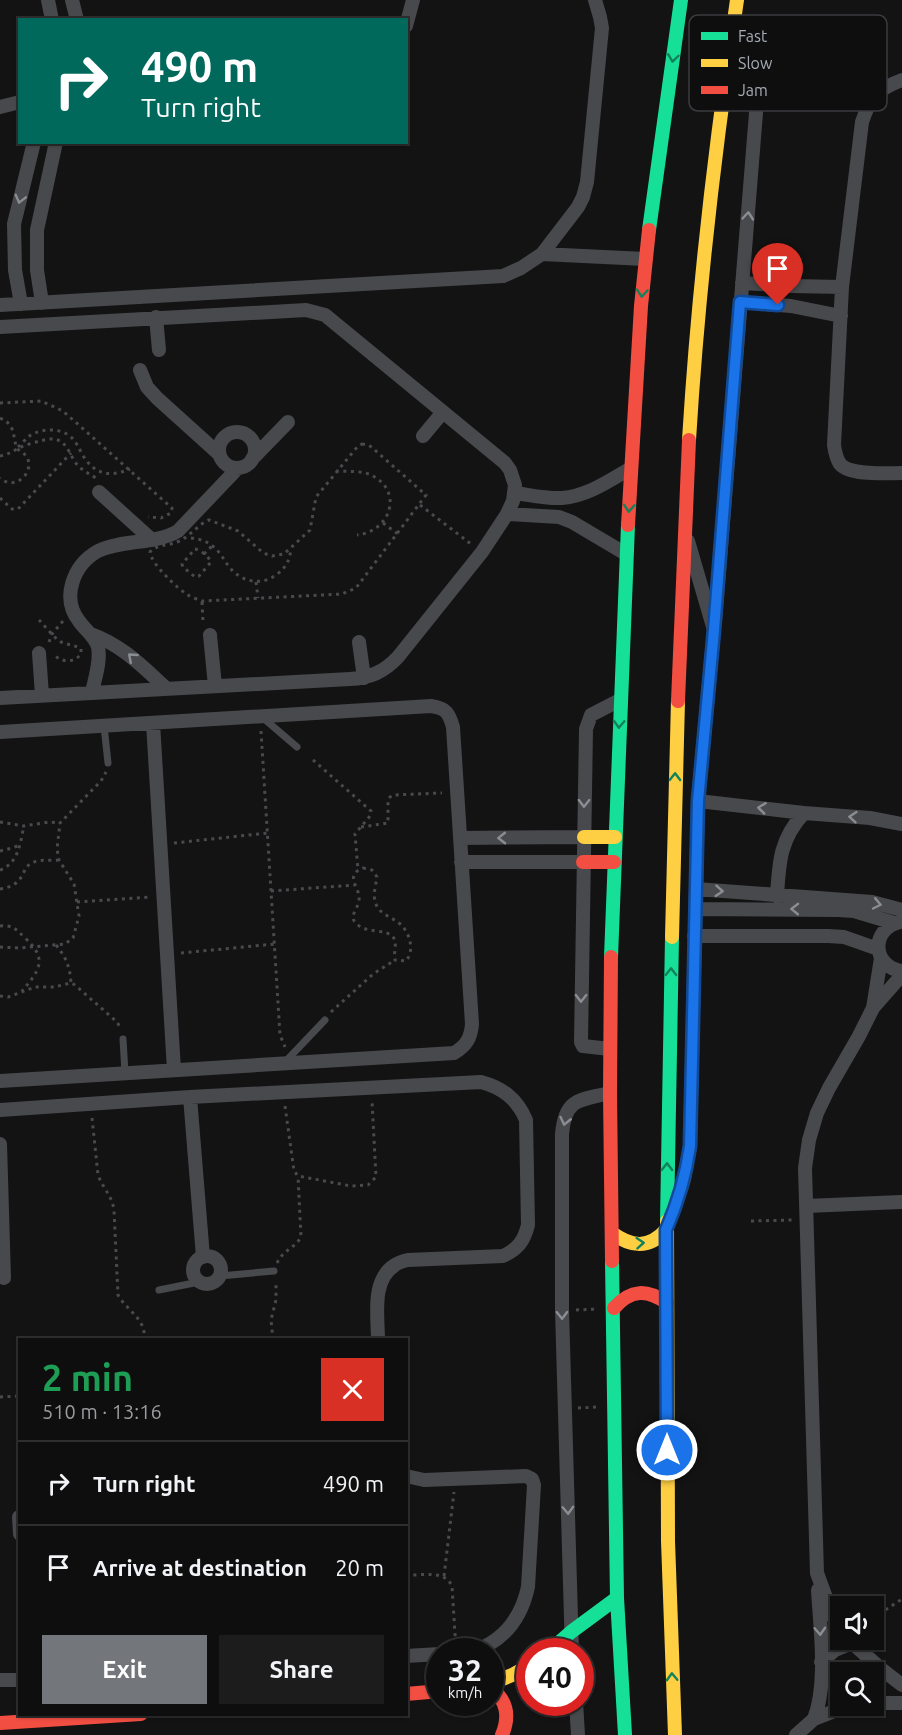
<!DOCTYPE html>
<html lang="en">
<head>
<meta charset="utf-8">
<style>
  body { margin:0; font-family:Ubuntu,sans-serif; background:#1c1c1d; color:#f1f3f6; height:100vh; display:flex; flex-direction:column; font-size:22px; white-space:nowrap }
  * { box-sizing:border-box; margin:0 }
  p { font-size:20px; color:#9b9c9e }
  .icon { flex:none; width:33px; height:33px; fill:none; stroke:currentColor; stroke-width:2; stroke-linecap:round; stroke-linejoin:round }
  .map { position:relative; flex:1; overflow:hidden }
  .panel { position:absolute; left:18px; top:1338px; width:390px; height:378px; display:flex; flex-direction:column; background:#0e0e0f; border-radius:0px; box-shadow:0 2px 4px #0004,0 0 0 2px #2e2e2f }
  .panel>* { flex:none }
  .guide { position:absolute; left:18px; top:18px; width:390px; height:126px; border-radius:0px; box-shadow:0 2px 4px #0004,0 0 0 2px #2e2e2f; background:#00695c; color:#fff; overflow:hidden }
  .fabs { position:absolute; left:830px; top:1596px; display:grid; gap:12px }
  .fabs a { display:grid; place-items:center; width:54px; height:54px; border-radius:0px; background:#0e0e0f; box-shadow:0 2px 4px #0004,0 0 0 2px #2e2e2f; font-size:30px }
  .speed { position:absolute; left:426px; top:1638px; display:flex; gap:12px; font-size:30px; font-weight:700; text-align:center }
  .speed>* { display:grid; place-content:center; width:78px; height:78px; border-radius:50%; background:#0e0e0f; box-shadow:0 2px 4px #0004,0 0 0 2px #2e2e2f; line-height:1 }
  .speed small { font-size:15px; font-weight:400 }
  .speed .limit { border:9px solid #d22; background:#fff; color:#111 }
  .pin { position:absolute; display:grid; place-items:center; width:51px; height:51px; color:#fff; margin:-62px -26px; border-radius:50% 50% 50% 0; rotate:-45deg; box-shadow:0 0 6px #0007 }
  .pin .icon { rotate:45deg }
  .me { position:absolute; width:66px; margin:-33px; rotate:0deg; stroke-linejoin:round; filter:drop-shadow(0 0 4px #0008) }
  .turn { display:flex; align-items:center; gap:21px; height:126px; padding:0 24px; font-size:27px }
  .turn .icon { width:78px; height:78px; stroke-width:2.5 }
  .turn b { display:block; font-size:42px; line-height:51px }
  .round { display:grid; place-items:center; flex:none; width:63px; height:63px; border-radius:0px; background:#1c1c1d }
  .overview { display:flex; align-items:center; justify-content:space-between; height:102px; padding:0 24px }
  h1 { font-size:36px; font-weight:700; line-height:45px; color:#1e9e55 }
  .primary-button { display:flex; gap:12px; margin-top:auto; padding:12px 24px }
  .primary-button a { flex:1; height:69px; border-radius:0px; background:#73767b; color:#fff; font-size:24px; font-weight:700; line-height:69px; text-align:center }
  .primary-button a+a { background:#1c1c1d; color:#f1f3f6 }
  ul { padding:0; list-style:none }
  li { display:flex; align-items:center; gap:18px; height:84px; padding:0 24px; border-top:2px solid #2e2e2f }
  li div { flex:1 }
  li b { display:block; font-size:22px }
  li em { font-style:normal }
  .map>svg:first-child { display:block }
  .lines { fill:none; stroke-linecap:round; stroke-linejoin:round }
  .path { stroke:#494a4d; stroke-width:3; stroke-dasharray:3 4.5; stroke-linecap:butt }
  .lane { stroke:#48494c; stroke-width:7 }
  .street { stroke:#48494c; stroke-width:14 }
  .fast { stroke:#16e098; stroke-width:14 }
  .slow { stroke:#ffcf43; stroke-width:14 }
  .jam { stroke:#f24e42; stroke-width:14 }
  .oneway { stroke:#12825a }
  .oneway2 { stroke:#8a8e94 }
  .route-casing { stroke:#114b97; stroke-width:15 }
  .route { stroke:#1a73e8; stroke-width:10 }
  .key { fill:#0e0e0f; stroke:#3c3d40; stroke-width:1.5 }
  .key-label { font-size:16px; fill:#a6abb3 }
</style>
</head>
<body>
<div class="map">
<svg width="902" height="1735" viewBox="0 0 902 1735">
  <rect width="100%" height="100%" fill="#131314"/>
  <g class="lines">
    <path class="path" d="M0,403L41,401L63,411L172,508L171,513L161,518L148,517
      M0,418C16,425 12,434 17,449C44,461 19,495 0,478
      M362,444L369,445L426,495L356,588L342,594L202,601C198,599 192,598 188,595C178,589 151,564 150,552C157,544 168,546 177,542C190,537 197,525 209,520L238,531L261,551L266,554L272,556L284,554L310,530L316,497L358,446Z
      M18,447C21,444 25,440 28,437C40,428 61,427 72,438C76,442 79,448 82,454C94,474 108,478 130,469
      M0,456C7,455 11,452 17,449C25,445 35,442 44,440C64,435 67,449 75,462C81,470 89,474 98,479
      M336,471C348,472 363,470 373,476C403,492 391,531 357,535
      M0,498L12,509H18L71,453
      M420,505L471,544
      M383,523L398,534
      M191,538C201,539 209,542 216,549C222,555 225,562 230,568C242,582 261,586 276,575C286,568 290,560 291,548
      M195,549C201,550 209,557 211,562L199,576L195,577L183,567L182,564Z
      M204,554L212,546
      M256,582L258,598
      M202,602L203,622
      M39,620C46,627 53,637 61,642C68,645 75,645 81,649V654C73,664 61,662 53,654
      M49,642L52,634L63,621
      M261,731L280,1035L285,1047
      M313,760L371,811L370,816L355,834L358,870
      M0,822L24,826L49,822L60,823
      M361,827L388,823V801L390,797L393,795L442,793
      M174,843L268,833
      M0,851L12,848L20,845
      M363,868L372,870L377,877C376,885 373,893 375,901C378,914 390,916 399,923C410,932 415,950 406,961L395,960C393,953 398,943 393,937C387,929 367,933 358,925C347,917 358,910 359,900C361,888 343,876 363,868Z
      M0,870C19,863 20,843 24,826
      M0,889C28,885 19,867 34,862C41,859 52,861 59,860
      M271,891L355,885
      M77,902L150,897
      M0,926C13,925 16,929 25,938C48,959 40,970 22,991
      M56,945C66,957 70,967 71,983
      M0,947L19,948L65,944L73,938L79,916L74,884L59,860L57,849L60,823L101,781L106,772
      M181,953L275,944
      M0,996L8,997L35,987H54L71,983L75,985L117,1022L121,1029
      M331,1012L373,974L395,960
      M285,1106L294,1171L298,1176L351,1186L368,1185L376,1177L372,1101
      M92,1118L98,1175C103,1188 112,1196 114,1210L118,1295C127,1311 147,1319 144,1340
      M751,1221L792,1220
      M277,1263C284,1249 294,1249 301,1237L298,1176
      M576,1310L597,1309
      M273,1340L271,1320L276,1300V1281
      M0,1397L20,1396
      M578,1408L598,1407
      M406,1575C422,1576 444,1569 452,1586L456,1650
      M444,1576L454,1492
      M873,1618L902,1599"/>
    <path class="lane" d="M262,717L297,747
      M104,726L108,763
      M123,1039L125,1073
      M285,1062L325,1020
      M220,1276L274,1271
      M159,1290L199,1282"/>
    <path class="street" d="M48,0L52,20
      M72,0L77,20
      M406,26L413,0
      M902,80C877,89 870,98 862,122L842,287L834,445C835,452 836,458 840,464C850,476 887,473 902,473
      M0,107L20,102
      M542,254L645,259
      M742,283L792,286L842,287
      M740,302L791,306L841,316
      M42,303L37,270V230L56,142
      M21,304L15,270L14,224L34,142
      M0,305L503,276L521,268L542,254L578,207L583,197L587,182L602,28L600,17L595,0
      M156,317L159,350
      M0,327L306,310L325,315L505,463L510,470L515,485L513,501L507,514L482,552L398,657C384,672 370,678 350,679L0,698
      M140,370L147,387L157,398L219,454
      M219 450a18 18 0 1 1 36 0a18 18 0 1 1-36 0Z
      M423,436L443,412
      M252,459L288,422
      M99,492L152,540
      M515,493C530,495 547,499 562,498C588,496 610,480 631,468
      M507,514L559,517L572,522L626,554
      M715,622L756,113L753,80L733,29
      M91,634C122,645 143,667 167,689
      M210,635L215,686
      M359,642L364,678
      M39,653L42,695
      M92,692C95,678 101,661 98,647C95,636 85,630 79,621C61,598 73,565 98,551C123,539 154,545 178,531L237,469
      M153,723L174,1070
      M0,732L431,706C446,708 449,713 453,727L472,1024C471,1038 466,1046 454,1053L0,1081
      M698,801L804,813L870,818L902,824
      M460,838L584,837
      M461,862H583
      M696,889L872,902L902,910
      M777,896C779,862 780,839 804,813
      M695,909L838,910L854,911L894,923
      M900,922C870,929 872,967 902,971
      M694,936H828L844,937L878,949
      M873,1008L881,958
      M610,1049L583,1046L581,1042L586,729L591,715L620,700
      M190,1097L203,1257
      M0,1110L190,1097L481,1082C503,1088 517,1099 526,1120L528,1225C524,1241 518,1249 503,1256L408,1260C404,1261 399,1262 395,1265C371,1280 378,1316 378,1340
      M0,1144L4,1278
      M806,1206L901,1202
      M670,1220L684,1180L690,1146L698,801L714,630L688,541
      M193 1270a14 14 0 1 1 28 0a14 14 0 1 1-28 0Z
      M406,1476L424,1480L526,1476L532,1479L534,1485L528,1587C521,1619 503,1642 471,1652
      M19,1517L20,1534
      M840,1627L833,1617L817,1573L805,1168L809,1140L817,1113L829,1088L859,1036L873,1008L902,975
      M849,1640L880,1668L902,1685
      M572,1652L562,1310V1134C565,1098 580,1100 610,1093
      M406,1656L440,1654
      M821,1662L835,1650L852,1643
      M0,1680H20
      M576,1702L578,1735
      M873,1703H902
      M814,1719C828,1683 820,1628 818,1590
      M796,1735L814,1719L842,1708L857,1706"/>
    <path class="fast" d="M649,230L681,0
      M611,957L628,525
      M667,1221L672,937
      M612,1261L617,1598L625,1735
      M548,1652L571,1632L617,1598"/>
    <path class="slow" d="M689,440C698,292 715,146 737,0
      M584,837H615
      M672,937L678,701
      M667,1221L668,1541L675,1735
      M612,1233C631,1247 649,1249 666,1230
      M490,1684L512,1675L530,1665"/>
    <path class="jam" d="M628,525L641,306L649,230
      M678,701L689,440
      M583,862H614
      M611,957L610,1093L612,1261
      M614,1308C631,1289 647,1289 667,1303
      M490,1687C507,1700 510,1716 502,1735
      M406,1694L440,1691
      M0,1723L141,1714"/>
  </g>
  <defs><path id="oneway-chevron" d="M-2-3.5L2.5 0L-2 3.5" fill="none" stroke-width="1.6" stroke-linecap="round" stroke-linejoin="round" transform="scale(1.5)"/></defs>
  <g class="oneway">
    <use href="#oneway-chevron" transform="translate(673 58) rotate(98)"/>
    <use href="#oneway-chevron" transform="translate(642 293) rotate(95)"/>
    <use href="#oneway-chevron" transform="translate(629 508) rotate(94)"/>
    <use href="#oneway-chevron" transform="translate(619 724) rotate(92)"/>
    <use href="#oneway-chevron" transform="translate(675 777) rotate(-89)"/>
    <use href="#oneway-chevron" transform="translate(671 972) rotate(-89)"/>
    <use href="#oneway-chevron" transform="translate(667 1167) rotate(-89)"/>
    <use href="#oneway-chevron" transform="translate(640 1243) rotate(-4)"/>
    <use href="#oneway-chevron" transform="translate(672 1677) rotate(-92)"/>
  </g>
  <g class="oneway2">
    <use href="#oneway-chevron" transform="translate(20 199) rotate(104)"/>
    <use href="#oneway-chevron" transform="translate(748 216) rotate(-85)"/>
    <use href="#oneway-chevron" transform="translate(132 657) rotate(-139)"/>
    <use href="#oneway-chevron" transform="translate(584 803) rotate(91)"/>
    <use href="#oneway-chevron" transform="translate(762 808) rotate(-173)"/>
    <use href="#oneway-chevron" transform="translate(853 817) rotate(-175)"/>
    <use href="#oneway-chevron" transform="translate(502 838) rotate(179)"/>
    <use href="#oneway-chevron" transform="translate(719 891) rotate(4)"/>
    <use href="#oneway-chevron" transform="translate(877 904) rotate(12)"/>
    <use href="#oneway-chevron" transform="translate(795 909) rotate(-179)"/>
    <use href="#oneway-chevron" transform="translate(581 998) rotate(91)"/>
    <use href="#oneway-chevron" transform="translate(565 1121) rotate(103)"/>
    <use href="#oneway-chevron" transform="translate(562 1315) rotate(89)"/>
    <use href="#oneway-chevron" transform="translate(568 1510) rotate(88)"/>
    <use href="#oneway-chevron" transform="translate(820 1631) rotate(87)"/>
  </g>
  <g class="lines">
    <g class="route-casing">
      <path id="route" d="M667,1450L666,1230C678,1202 686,1175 690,1146L698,801L714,630L740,302L778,305"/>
    </g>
    <use href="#route" class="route"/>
  </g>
  <rect x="689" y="15" width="198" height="96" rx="9" class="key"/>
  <rect x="701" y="32" width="27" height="8" fill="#16e098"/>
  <rect x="701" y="59" width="27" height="8" fill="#ffcf43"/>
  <rect x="701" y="86" width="27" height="8" fill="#f24e42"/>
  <g class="key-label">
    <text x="738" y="42">Fast</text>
    <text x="738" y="69">Slow</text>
    <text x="738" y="96">Jam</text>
  </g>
</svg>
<div class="fabs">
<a><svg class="icon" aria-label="sound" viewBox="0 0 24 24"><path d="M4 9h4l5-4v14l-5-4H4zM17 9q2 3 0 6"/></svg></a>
<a><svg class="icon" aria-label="search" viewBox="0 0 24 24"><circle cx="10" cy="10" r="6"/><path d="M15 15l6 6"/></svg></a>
</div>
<div class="speed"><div>32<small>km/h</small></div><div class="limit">40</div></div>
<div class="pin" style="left:778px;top:305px;background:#d93025"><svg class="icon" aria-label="arrive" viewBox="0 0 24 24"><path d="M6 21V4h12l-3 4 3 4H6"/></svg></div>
<svg class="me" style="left:667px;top:1450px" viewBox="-20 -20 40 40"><circle r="17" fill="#1a73e8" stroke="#fff" stroke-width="3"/><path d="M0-11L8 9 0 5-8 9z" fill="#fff"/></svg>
<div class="guide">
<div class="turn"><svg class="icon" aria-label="right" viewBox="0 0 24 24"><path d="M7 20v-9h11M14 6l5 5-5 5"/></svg><div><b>490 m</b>Turn right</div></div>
</div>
<section class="panel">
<div class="overview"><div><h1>2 min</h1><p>510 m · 13:16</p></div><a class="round" style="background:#d93025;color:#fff"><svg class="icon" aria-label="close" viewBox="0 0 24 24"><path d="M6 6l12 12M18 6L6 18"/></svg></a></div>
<ul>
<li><svg class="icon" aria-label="right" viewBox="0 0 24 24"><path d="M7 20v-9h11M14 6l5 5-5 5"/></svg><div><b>Turn right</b></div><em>490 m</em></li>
<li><svg class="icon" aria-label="arrive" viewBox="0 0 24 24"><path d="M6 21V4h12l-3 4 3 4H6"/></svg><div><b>Arrive at destination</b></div><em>20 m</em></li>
</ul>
<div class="primary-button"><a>Exit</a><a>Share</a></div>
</section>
</div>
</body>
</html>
